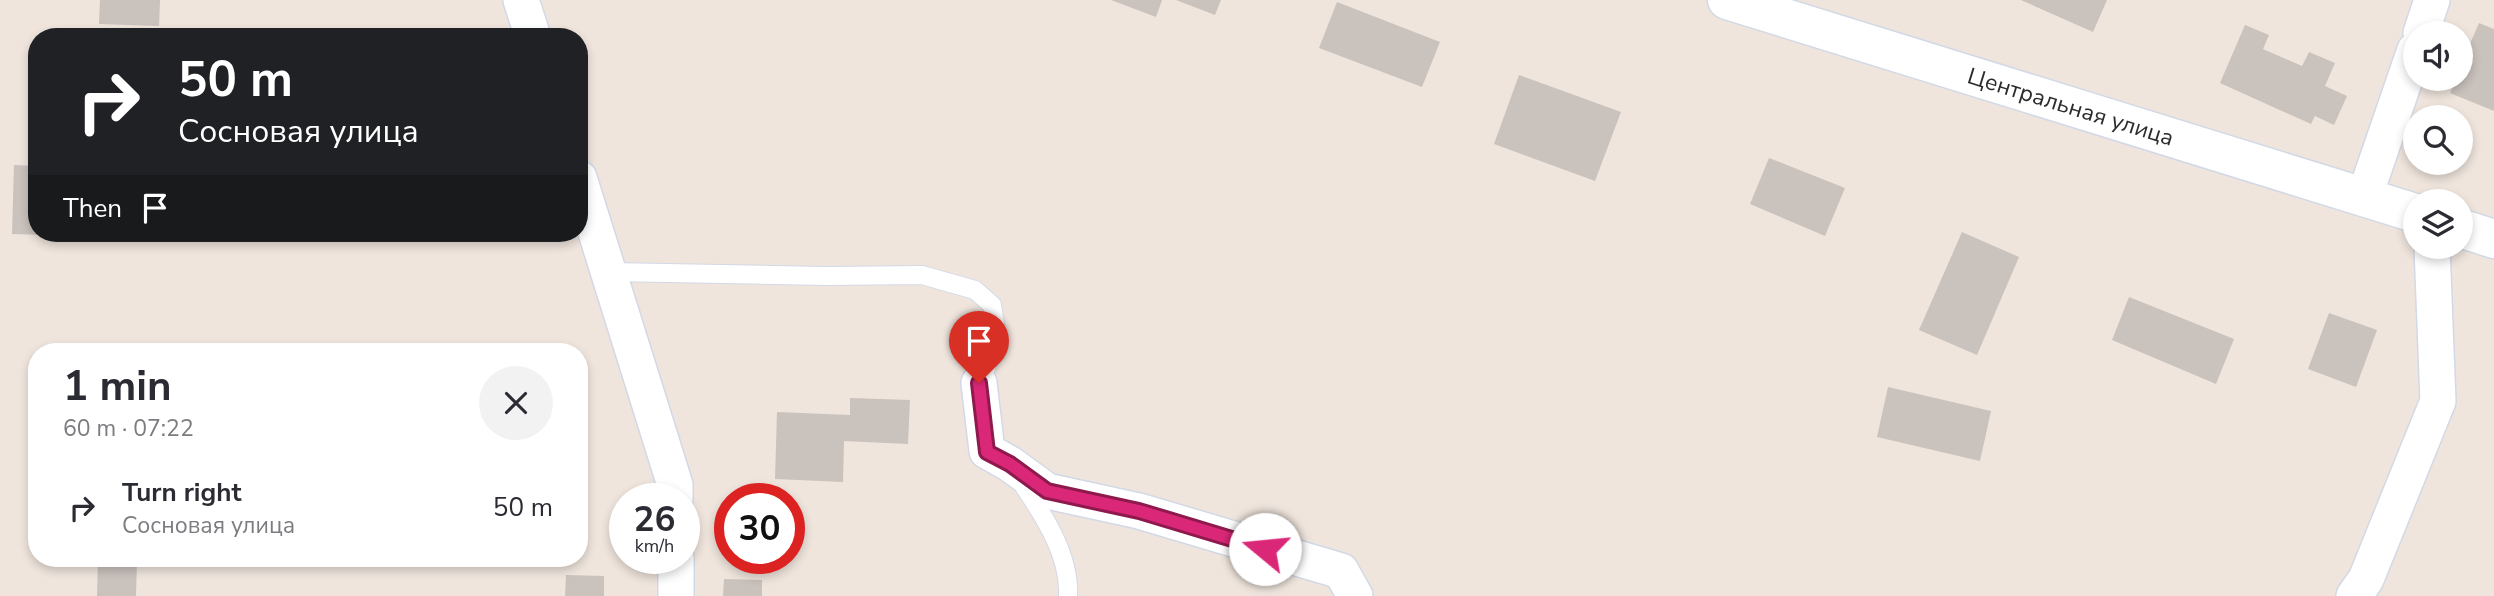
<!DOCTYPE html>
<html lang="en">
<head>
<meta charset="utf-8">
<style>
  body { margin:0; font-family:"Nunito Sans",sans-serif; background:#f2f2f3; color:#2b2b33; height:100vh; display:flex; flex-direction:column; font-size:26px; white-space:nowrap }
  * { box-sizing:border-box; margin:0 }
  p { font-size:23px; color:#7c7c81 }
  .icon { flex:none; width:38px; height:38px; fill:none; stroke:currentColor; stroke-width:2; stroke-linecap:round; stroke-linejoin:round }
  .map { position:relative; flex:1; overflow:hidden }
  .panel { position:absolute; left:28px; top:343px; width:560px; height:224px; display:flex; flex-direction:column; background:#fff; border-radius:28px; box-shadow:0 4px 10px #0003 }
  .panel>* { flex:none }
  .hud { position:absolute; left:28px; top:28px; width:560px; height:214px; border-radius:28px; box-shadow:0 4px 10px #0003; background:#202124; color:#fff; overflow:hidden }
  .tools { position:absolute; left:2403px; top:21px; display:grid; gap:14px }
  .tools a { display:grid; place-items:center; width:70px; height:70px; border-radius:50%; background:#fff; box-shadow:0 4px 10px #0003; font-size:35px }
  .speed { position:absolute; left:609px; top:483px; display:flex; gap:14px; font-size:35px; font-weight:700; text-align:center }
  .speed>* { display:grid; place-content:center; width:91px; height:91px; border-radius:50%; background:#fff; box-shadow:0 4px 10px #0003; line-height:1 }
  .speed small { font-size:18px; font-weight:400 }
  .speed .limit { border:10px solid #d22; background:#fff; color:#111 }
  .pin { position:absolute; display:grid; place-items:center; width:60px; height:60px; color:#fff; margin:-72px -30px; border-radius:50% 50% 50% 0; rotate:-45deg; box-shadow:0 0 7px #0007 }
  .pin .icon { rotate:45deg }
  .me { position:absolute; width:77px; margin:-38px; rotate:287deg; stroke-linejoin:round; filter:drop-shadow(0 0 5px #0008) }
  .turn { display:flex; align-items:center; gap:24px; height:147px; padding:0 35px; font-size:32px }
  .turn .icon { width:91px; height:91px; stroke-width:2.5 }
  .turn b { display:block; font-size:49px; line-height:60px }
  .then { display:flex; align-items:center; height:66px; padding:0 35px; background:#0003; gap:14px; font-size:26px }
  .round { display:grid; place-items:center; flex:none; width:74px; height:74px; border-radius:37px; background:#f2f2f3 }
  .overview { display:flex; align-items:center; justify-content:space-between; height:119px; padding:0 35px }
  h1 { font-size:42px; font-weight:700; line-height:52px }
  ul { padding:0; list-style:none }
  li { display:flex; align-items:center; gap:21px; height:91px; padding:0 35px }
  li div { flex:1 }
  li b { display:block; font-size:26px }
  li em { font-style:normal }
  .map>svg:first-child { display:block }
  .building { fill:#cac2bd }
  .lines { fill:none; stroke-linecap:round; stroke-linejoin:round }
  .lane-casing { stroke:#d2d9e6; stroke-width:20 }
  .street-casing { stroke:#d2d9e6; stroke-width:38 }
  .secondary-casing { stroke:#d2d9e6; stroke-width:41 }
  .lane { stroke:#fff; stroke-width:18 }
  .street { stroke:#fff; stroke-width:35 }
  .secondary { stroke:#fff; stroke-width:38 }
  .route-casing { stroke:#8e194d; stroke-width:18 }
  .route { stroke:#db2777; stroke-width:12 }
  .labels { text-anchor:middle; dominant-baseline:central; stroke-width:5; stroke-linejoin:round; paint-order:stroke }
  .street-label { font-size:23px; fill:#2c2c2c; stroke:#fff }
</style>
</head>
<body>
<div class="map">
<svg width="2494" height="596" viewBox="0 0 2494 596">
  <rect width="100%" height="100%" fill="#efe5dd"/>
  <path class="building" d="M100,0H160L159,26L99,24Z
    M1111,0H1162L1156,17Z
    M1176,0H1221L1215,15Z
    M2021,0H2107L2093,32Z
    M1337,2L1440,42L1422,87L1319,48Z
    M2479,23L2494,29V111L2450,93L2456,79H2460V67Z
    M2245,25L2269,35L2263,49L2302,66L2309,52L2335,63L2325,86L2347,96L2334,125L2315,116L2311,124L2220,83Z
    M1519,75L1621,112L1595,181L1494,144Z
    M1769,158L1845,188L1825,236L1750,204Z
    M14,165L37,166V233H114V237L12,234Z
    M1962,232L2019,257L1977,355L1919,330Z
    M295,233H400V237L295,235Z
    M2129,297L2234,339L2216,384L2112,340Z
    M2329,313L2377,330L2356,387L2308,369Z
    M1888,387L1991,411L1980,461L1877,437Z
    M850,398L910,400L908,444L844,441L843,482L775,479L777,412L850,415Z
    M98,560H137L136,596H97Z
    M566,575L604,576V596H565Z
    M724,579L762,580V596H723Z"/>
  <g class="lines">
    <g class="lane-casing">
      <path id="lane" d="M610,272L826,276L922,275L975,290L992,305L996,330L991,354L979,388
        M1025,488C1046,519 1070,557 1068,596"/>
    </g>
    <g class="street-casing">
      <path id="street" d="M521,0L533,37
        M2421,33L2432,0
        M579,178L675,485V499
        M2364,198L2415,50
        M979,383L987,451L1010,464L1047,491L1139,511L1341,571L1355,596
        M676,558V596
        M2354,596L2366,579L2438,401L2432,247"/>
    </g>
    <g class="secondary-casing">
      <g id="secondary">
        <path id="s1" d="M1727,0L2415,213"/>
        <path d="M2460,228L2494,239"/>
      </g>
    </g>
    <use href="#lane" class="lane"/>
    <use href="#street" class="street"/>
    <use href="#secondary" class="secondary"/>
  </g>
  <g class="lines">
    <g class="route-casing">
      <path id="route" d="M979,383L987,452L1010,464L1047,491L1139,511L1265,549"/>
    </g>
    <use href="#route" class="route"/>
  </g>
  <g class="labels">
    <g class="street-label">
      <text stroke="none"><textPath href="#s1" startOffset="360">Центральная улица</textPath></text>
    </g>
  </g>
</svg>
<div class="tools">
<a><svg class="icon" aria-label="sound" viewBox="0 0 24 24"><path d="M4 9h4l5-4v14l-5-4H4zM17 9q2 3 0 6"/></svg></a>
<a><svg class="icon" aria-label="search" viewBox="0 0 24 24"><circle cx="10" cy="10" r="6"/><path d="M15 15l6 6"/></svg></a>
<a><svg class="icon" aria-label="layers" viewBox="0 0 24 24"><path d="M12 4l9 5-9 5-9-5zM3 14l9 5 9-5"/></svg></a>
</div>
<div class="speed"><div>26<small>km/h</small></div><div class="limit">30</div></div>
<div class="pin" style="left:979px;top:383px;background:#d93025"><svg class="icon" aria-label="arrive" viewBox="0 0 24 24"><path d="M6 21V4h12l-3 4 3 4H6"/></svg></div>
<svg class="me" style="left:1265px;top:549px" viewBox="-20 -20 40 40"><circle r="19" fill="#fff"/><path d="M0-13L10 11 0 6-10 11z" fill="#db2777"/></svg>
<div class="hud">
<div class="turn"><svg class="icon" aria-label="right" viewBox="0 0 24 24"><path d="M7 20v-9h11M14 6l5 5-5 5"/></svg><div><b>50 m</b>Сосновая улица</div></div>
<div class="then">Then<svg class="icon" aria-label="arrive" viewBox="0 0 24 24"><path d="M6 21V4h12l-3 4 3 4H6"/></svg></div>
</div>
<section class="panel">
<div class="overview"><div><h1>1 min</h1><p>60 m · 07:22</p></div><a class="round"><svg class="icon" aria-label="close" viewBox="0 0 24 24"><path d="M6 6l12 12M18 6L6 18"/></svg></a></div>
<ul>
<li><svg class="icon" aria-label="right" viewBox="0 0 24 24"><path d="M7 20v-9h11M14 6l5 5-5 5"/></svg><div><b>Turn right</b><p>Сосновая улица</p></div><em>50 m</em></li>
</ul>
</section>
</div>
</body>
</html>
